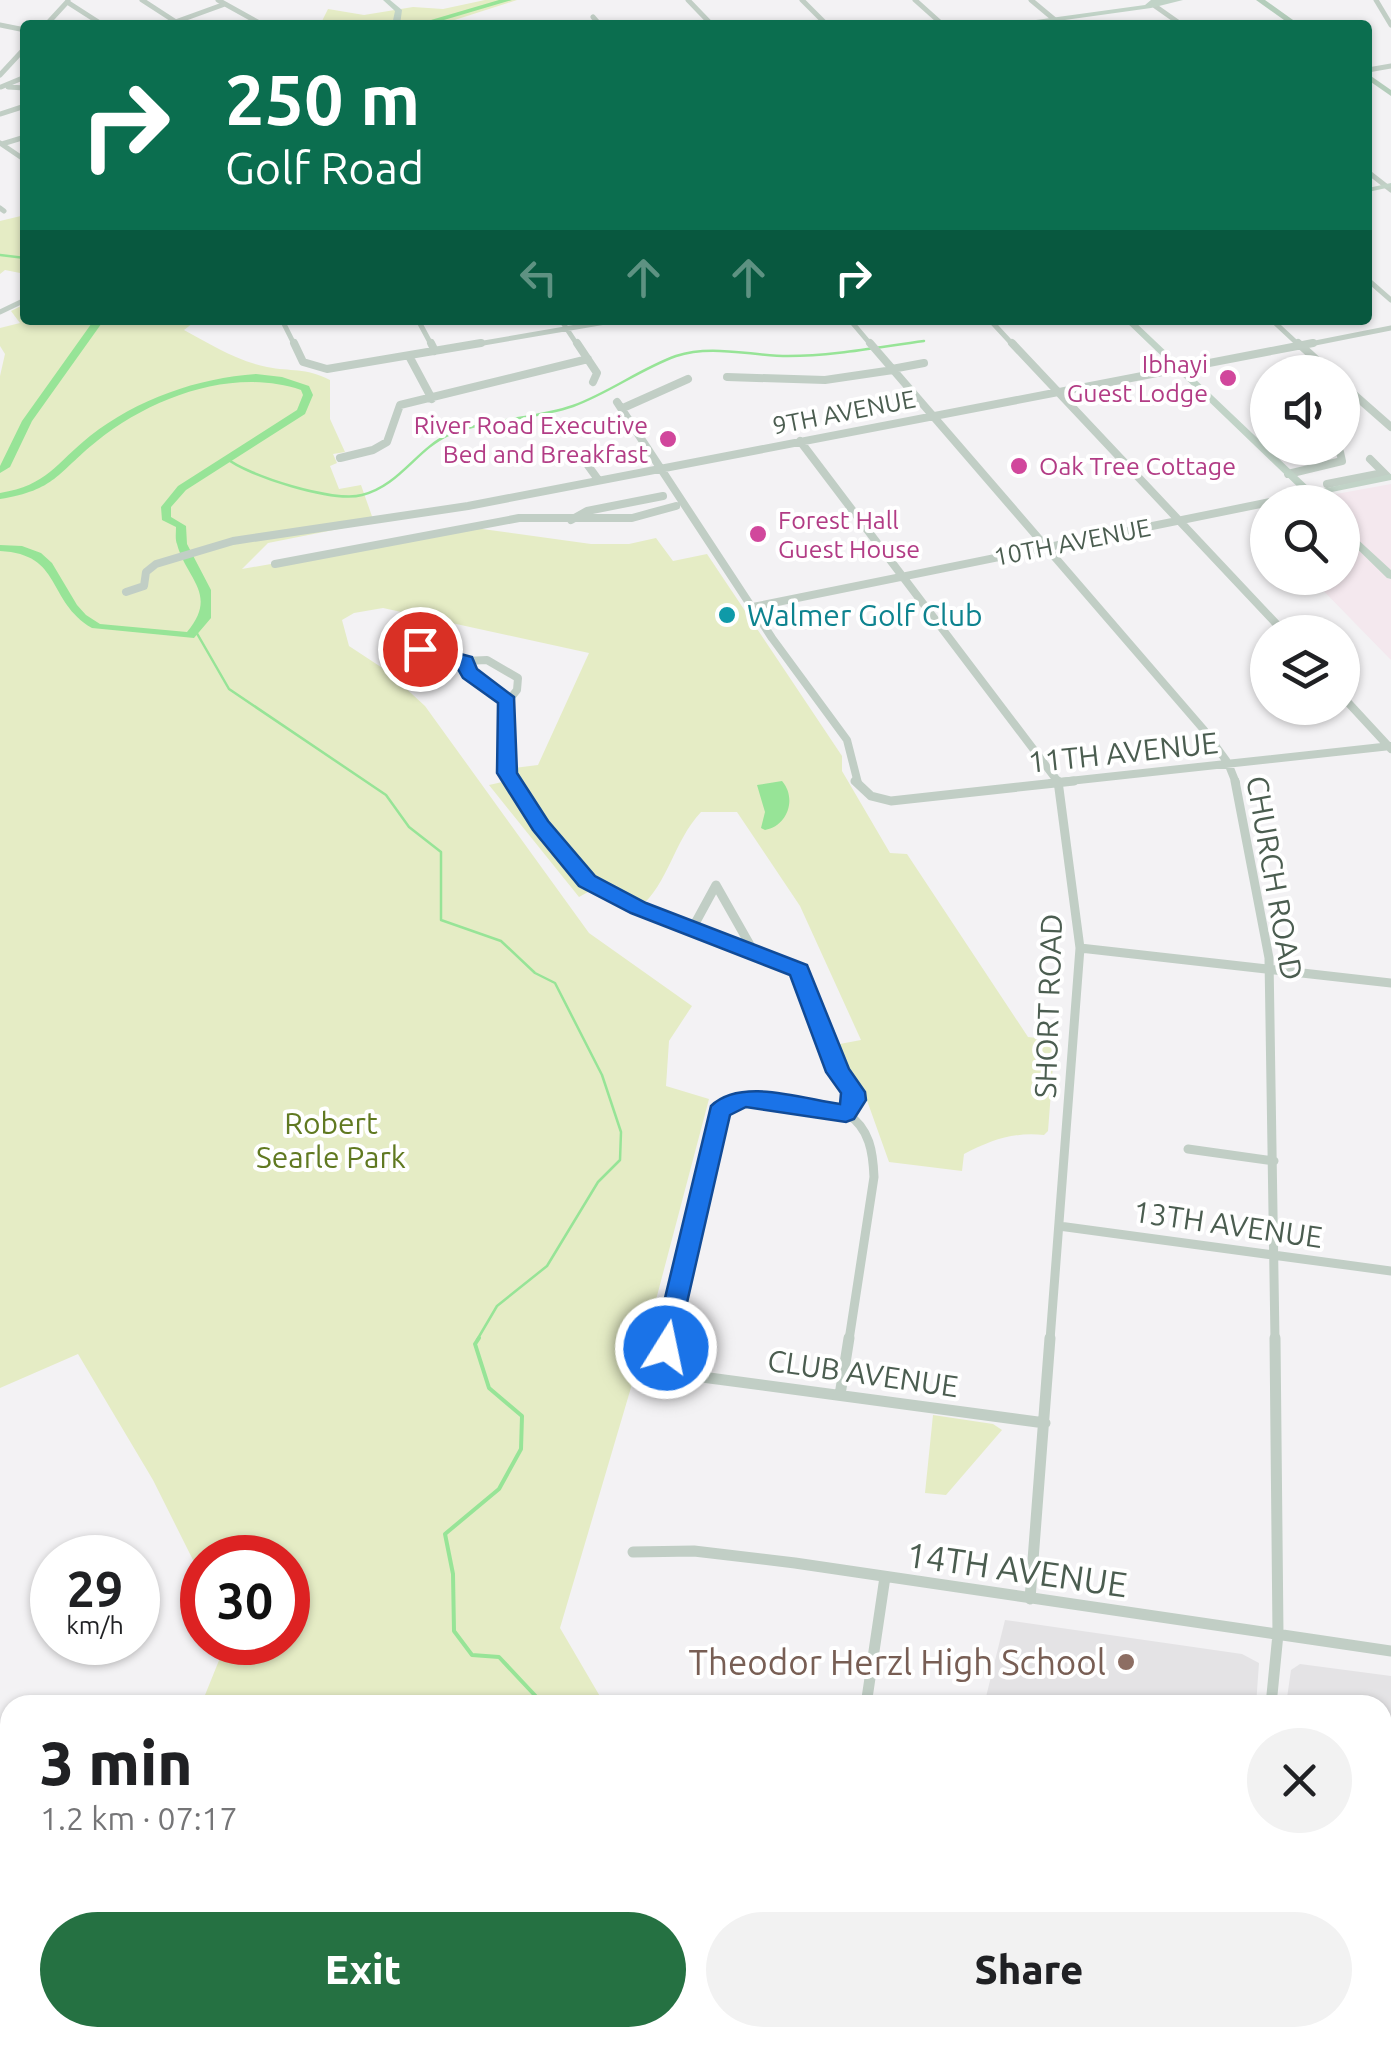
<!DOCTYPE html>
<html lang="en">
<head>
<meta charset="utf-8">
<style>
  body { margin:0; font-family:Ubuntu,sans-serif; background:#f2f2f2; color:#202124; height:100vh; display:flex; flex-direction:column; font-size:38px; white-space:nowrap }
  * { box-sizing:border-box; margin:0 }
  p { font-size:32px; color:#757577 }
  .icon { flex:none; width:55px; height:55px; fill:none; stroke:currentColor; stroke-width:2; stroke-linecap:round; stroke-linejoin:round }
  .map { position:relative; flex:1; overflow:hidden }
  .side { position:absolute; left:0px; top:1695px; width:1392px; height:352px; display:flex; flex-direction:column; background:#fff; border-radius:30px 30px 0 0; box-shadow:0 2px 8px #0004 }
  .side>* { flex:none }
  .banner { position:absolute; left:20px; top:20px; width:1352px; height:305px; border-radius:10px; box-shadow:0 2px 8px #0004; background:#0b6e4f; color:#fff; overflow:hidden }
  .fabs { position:absolute; left:1250px; top:355px; display:grid; gap:20px }
  .fabs a { display:grid; place-items:center; width:110px; height:110px; border-radius:50%; background:#fff; box-shadow:0 2px 8px #0004; font-size:50px }
  .speed { position:absolute; left:30px; top:1535px; display:flex; gap:20px; font-size:50px; font-weight:700; text-align:center }
  .speed>* { display:grid; place-content:center; width:130px; height:130px; border-radius:50%; background:#fff; box-shadow:0 2px 8px #0004; line-height:1 }
  .speed small { font-size:25px; font-weight:400 }
  .speed .limit { border:15px solid #d22; background:#fff; color:#111 }
  .pin { position:absolute; display:grid; place-items:center; width:85px; height:85px; color:#fff; margin:-42px; border:5px solid #fff; border-radius:50%; box-shadow:0 2px 10px #0007 }
  .me { position:absolute; width:110px; margin:-55px; rotate:10deg; stroke-linejoin:round; filter:drop-shadow(0 0 8px #0008) }
  .turn { display:flex; align-items:center; gap:35px; height:210px; padding:0 40px; font-size:45px }
  .turn .icon { width:130px; height:130px; stroke-width:2.5 }
  .turn b { display:block; font-size:70px; line-height:85px }
  .lanes { display:flex; align-items:center; height:95px; padding:0 40px; background:#0003; justify-content:center; gap:50px; direction:ltr }
  .lanes .off { opacity:.35 }
  .round { display:grid; place-items:center; flex:none; width:105px; height:105px; border-radius:52px; background:#f2f2f2 }
  .head { display:flex; align-items:center; justify-content:space-between; height:170px; padding:0 40px }
  h1 { font-size:60px; font-weight:800; line-height:75px }
  .cta { display:flex; gap:20px; margin-top:auto; padding:20px 40px }
  .cta a { flex:1; height:115px; border-radius:60px; background:#257142; color:#fff; font-size:40px; font-weight:800; line-height:115px; text-align:center }
  .cta a+a { background:#f2f2f2; color:#202124 }
  .map>svg:first-child { display:block }
  .commercial { fill:#f4e8ee }
  .education { fill:#e4e3e5 }
  .green { fill:#e5ecc5 }
  .water { fill:#97e497 }
  .lines { fill:none; stroke-linecap:round; stroke-linejoin:round }
  .stream-far1 { stroke:#97e497; stroke-width:2.5 }
  .stream { stroke:#97e497; stroke-width:4 }
  .river { fill:#97e497; fill-rule:evenodd }
  .street-far3 { stroke:#c1cec5; stroke-width:5 }
  .street-far2 { stroke:#c1cec5; stroke-width:8 }
  .street-far1 { stroke:#c1cec5; stroke-width:9 }
  .street { stroke:#c1cec5; stroke-width:11 }
  .secondary { fill:#c1d3c7; fill-rule:evenodd }
  .primary { fill:#b4cdbb; fill-rule:evenodd }
  .route { fill:#1a73e8; stroke:#114b97; stroke-width:2.5 }
  .hotel-dot { fill:#d1479c; stroke:#fff; stroke-width:4 }
  .culture-dot { fill:#0f9aa8; stroke:#fff; stroke-width:4 }
  .education-dot { fill:#8d6e63; stroke:#fff; stroke-width:4 }
  .labels { text-anchor:middle; dominant-baseline:central; stroke-width:8; stroke-linejoin:round; paint-order:stroke }
  .far-hotel-label { font-size:25px; fill:#b23c85; stroke:#fff; text-anchor:end }
  .far-street-label { font-size:25px; fill:#4b5d50; stroke:#fff }
  .culture-label { font-size:30px; fill:#0d838f; stroke:#fff; text-anchor:start }
  .street-label { font-size:30px; fill:#4b5d50; stroke:#fff }
  .park-label { font-size:30px; fill:#607921; stroke:#fff }
  .near-street-label { font-size:35px; fill:#4b5d50; stroke:#fff }
  .near-education-label { font-size:35px; fill:#785e54; stroke:#fff; text-anchor:end }
</style>
</head>
<body>
<div class="map">
<svg width="1391" height="2047" viewBox="0 0 1391 2047">
  <rect width="100%" height="100%" fill="#f3f2f4"/>
  <path class="commercial" d="M1391,484V660L1311,578H1342V502H1292Z"/>
  <path class="education" d="M1005,1620L1242,1654L1259,1663L1256,1705H984Z
    M1300,1664L1391,1676V2017L1382,2015V1705H1286L1291,1670Z
    M901,2038H1202L1200,2047H899Z"/>
  <path class="green" d="M485,0H517L439,25H320L328,9L364,15L413,7L443,9Z
    M25,215V274L5,270L0,274V221Z
    M25,304V320H197L184,330C210,344 237,361 267,367C291,372 305,367 330,380V419L345,452L333,454L337,463L330,466L339,489L361,485L374,522L268,543L242,569L475,528L591,544H629L656,538L673,561L707,554L842,756V771L890,853L907,854L1028,1037L1055,1040L1048,1131L1044,1135C1012,1132 992,1140 964,1154L962,1171L889,1162L864,1092L853,1093L829,1046L861,1040L800,906L737,812H701C673,842 669,883 639,908L597,887L579,897L489,785L511,780L506,769L538,765L589,653L383,608L354,613L342,620L349,646L387,671L425,706L589,933L692,1006L669,1041L666,1086L709,1099L648,1330L560,1628L605,1705H201L226,1643L288,1642V1558H202V1578L153,1480L78,1354L0,1388V376L5,354L0,346V328L20,323L11,311Z
    M933,1415L993,1424L1002,1430L946,1495L925,1493Z
    M10,1885V2029L0,2024V1892Z
    M26,2038H733L732,2047H43Z"/>
  <path class="water" d="M782,781C797,798 788,826 765,830L761,828L765,812L757,785Z"/>
  <g class="lines">
    <path class="stream-far1" d="M0,255L25,258
      M226,458C248,476 334,503 362,495C399,486 417,449 448,435C487,418 533,420 573,406C609,393 640,369 676,356C712,344 751,356 788,356C834,356 879,347 924,341
      M195,630L229,689L386,795L409,827L441,852V920L501,941L535,973L555,983L602,1075L621,1132L620,1160L598,1182L547,1266L497,1306L477,1340"/>
    <path class="stream" d="M479,1338L475,1344L489,1388L522,1416L521,1449L499,1489L445,1534L453,1574L454,1631L472,1655L499,1657L544,1705
      M658,2038L662,2047"/>
    <path class="river" d="M499,0H512L427,25H414Z
      M94,320H104L32,421L10,467L0,473V466L22,421Z
      M256,374L282,377L309,386L313,395L305,414L186,490L171,507V517L186,526L187,544L211,590V618L194,638L92,628C46,601 63,554 0,551V545L22,546L41,553L52,563L77,605L86,615L100,624L187,632C219,594 186,579 177,544C175,539 176,533 176,527L162,520L161,507L178,486L297,410L303,395L301,390C233,367 152,397 97,441C57,473 56,490 0,499V493C48,485 55,464 90,436C137,399 198,378 256,374Z"/>
    <path class="street-far3" d="M142,0L176,22
      M218,0L263,25
      M688,0L712,25
      M802,0L827,25
      M915,0L943,25
      M1031,0L1061,25
      M1376,0L1391,25
      M67,2L103,25
      M1155,6L1182,25
      M593,17L600,25
      M0,25L25,30
      M46,25L68,1
      M167,25L225,4
      M456,25H488
      M1368,70L1391,66
      M0,75L25,48
      M1,87L25,77
      M8,87L25,88
      M0,114L25,106
      M0,143L25,160
      M2,144L25,137
      M1368,172L1391,190
      M0,208L4,211
      M1368,280L1391,300
      M0,312L25,300
      M282,320L295,346
      M418,320L432,346
      M561,320L578,346
      M850,320L872,346
      M990,320L1014,346
      M1272,320L1300,346
      M466,346L617,320
      M1300,346L1391,328"/>
    <path class="street-far2" d="M294,343L303,362L327,369L481,343
      M431,343L435,351
      M577,343L597,373L593,382
      M870,343L1204,730L1228,763L1236,783
      M1012,343L1284,632
      M1298,343L1330,372
      M409,356L432,399
      M892,369L924,363
      M727,377L825,380L893,370
      M1342,384L1391,427
      M617,402L772,638L847,740L858,783
      M623,408L688,379
      M800,441L1059,783
      M567,454L579,453L597,478
      M340,458L373,450L387,442L400,405L588,359
      M1370,459L1387,476
      M1288,474L1342,461L1340,452
      M1327,484L1383,473
      M571,520L587,511L663,496
      M275,564L519,518H632L676,506
      M126,592L144,586L146,572L156,564L233,541L468,506L1313,343
      M753,607L1305,495
      M429,647L434,653L424,657L417,652Z
      M434,653L465,661
      M487,660L518,678L517,690L508,701L491,693L464,667L465,661Z
      M1342,696L1391,749
      M508,701L507,773L513,783
      M1051,783L1391,746"/>
    <path class="street-far1" d="M512,781L532,814L582,877L639,908L801,972L838,1071L853,1093L846,1113
      M855,781L871,796L891,801L1074,781
      M1235,781L1269,958L1275,1340
      M692,929L716,885L754,952
      M1080,948L1391,983
      M1188,1149L1274,1161
      M1059,1226L1391,1271
      M665,1340L717,1117C739,1093 820,1098 847,1114C870,1128 873,1153 874,1177L849,1340
      M1050,1340L1080,948L1058,781"/>
    <path class="street" d="M666,1338C667,1361 683,1367 702,1377L1045,1423
      M840,1395L849,1338
      M633,1552L694,1551L795,1563L1391,1651
      M1030,1599L1050,1338
      M866,1705L885,1577
      M1271,1705L1278,1634L1275,1338
      M1214,2047L1215,2038"/>
    <path class="secondary" d="M383,0H390L402,10L400,25H392L395,11Z
      M1151,0H1183L1151,8L1029,25H1010L1014,23L1145,5Z
      M1391,183V187L1368,192V188Z
      M1124,320H1133L1313,491L1391,474V480L1317,495L1323,502H1314L1308,497H1302L1300,495L1303,492Z
      M1342,525L1391,570V579L1387,578L1342,534Z"/>
    <path class="primary" d="M1256,0H1265L1300,25H1291Z
      M1368,74L1391,90V96L1368,80Z"/>
  </g>
  <path class="route" d="M420,643L472,657L477,669L514,697L517,773L548,821L595,876L646,903L807,965L849,1069L865,1092L866,1100L854,1119L846,1122L746,1107L730,1115L675,1355L666,1358L657,1355L653,1348L711,1106C741,1077 803,1099 840,1104L841,1093L826,1072L790,975L631,913L579,886L533,830L497,773L498,703L463,678L455,664L411,658L410,649Z"/>
  <g class="hotel-dot">
    <circle cx="1228" cy="378" r="10"/>
    <circle cx="668" cy="439" r="10"/>
    <circle cx="1019" cy="466" r="10"/>
    <circle cx="758" cy="534" r="10"/>
  </g>
  <circle class="culture-dot" cx="727" cy="615" r="10"/>
  <circle class="education-dot" cx="1126" cy="1662" r="10"/>
  <g class="labels">
    <g class="far-hotel-label">
      <text x="1208" y="364">Ibhayi<tspan x="1208" dy="29">Guest Lodge</tspan></text>
      <text x="648" y="425">River Road Executive<tspan x="648" dy="29">Bed and Breakfast</tspan></text>
      <text x="1039" y="466" text-anchor="start">Oak Tree Cottage</text>
      <text x="778" y="520" text-anchor="start">Forest Hall<tspan x="778" dy="29">Guest House</tspan></text>
    </g>
    <g class="far-street-label">
      <text transform="translate(844 412) rotate(-11)">9TH AVENUE</text>
      <text transform="translate(1072 542) rotate(-11)">10TH AVENUE</text>
    </g>
    <g class="culture-label">
      <text x="747" y="615">Walmer Golf Club</text>
    </g>
    <g class="street-label">
      <text transform="translate(1123 752) rotate(-6)">11TH AVENUE</text>
      <text transform="translate(1275 878) rotate(80)">CHURCH ROAD</text>
      <text transform="translate(1048 1006) rotate(-88)">SHORT ROAD</text>
      <text transform="translate(1228 1224) rotate(8)">13TH AVENUE</text>
      <text transform="translate(863 1373) rotate(8)">CLUB AVENUE</text>
    </g>
    <g class="park-label">
      <text x="331" y="1123">Robert<tspan x="331" dy="34">Searle Park</tspan></text>
    </g>
    <g class="near-street-label">
      <text transform="translate(1017 1569) rotate(8)">14TH AVENUE</text>
    </g>
    <g class="near-education-label">
      <text x="1106" y="1662">Theodor Herzl High School</text>
    </g>
  </g>
</svg>
<div class="fabs">
<a><svg class="icon" aria-label="sound" viewBox="0 0 24 24"><path d="M4 9h4l5-4v14l-5-4H4zM17 9q2 3 0 6"/></svg></a>
<a><svg class="icon" aria-label="search" viewBox="0 0 24 24"><circle cx="10" cy="10" r="6"/><path d="M15 15l6 6"/></svg></a>
<a><svg class="icon" aria-label="layers" viewBox="0 0 24 24"><path d="M12 4l9 5-9 5-9-5zM3 14l9 5 9-5"/></svg></a>
</div>
<div class="speed"><div>29<small>km/h</small></div><div class="limit">30</div></div>
<div class="pin" style="left:420px;top:649px;background:#d93025"><svg class="icon" aria-label="arrive" viewBox="0 0 24 24"><path d="M6 21V4h12l-3 4 3 4H6"/></svg></div>
<svg class="me" style="left:666px;top:1348px" viewBox="-20 -20 40 40"><circle r="17" fill="#1a73e8" stroke="#fff" stroke-width="3"/><path d="M0-11L8 9 0 5-8 9z" fill="#fff"/></svg>
<div class="banner">
<div class="turn"><svg class="icon" aria-label="right" viewBox="0 0 24 24"><path d="M7 20v-9h11M14 6l5 5-5 5"/></svg><div><b>250 m</b>Golf Road</div></div>
<div class="lanes"><svg class="icon off" aria-label="left" viewBox="0 0 24 24"><path d="M17 20v-9H6M10 6l-5 5 5 5"/></svg><svg class="icon off" aria-label="ahead" viewBox="0 0 24 24"><path d="M12 20V5M6 11l6-6 6 6"/></svg><svg class="icon off" aria-label="ahead" viewBox="0 0 24 24"><path d="M12 20V5M6 11l6-6 6 6"/></svg><svg class="icon" aria-label="right" viewBox="0 0 24 24"><path d="M7 20v-9h11M14 6l5 5-5 5"/></svg></div>
</div>
<section class="side">
<div class="head"><div><h1>3 min</h1><p>1.2 km · 07:17</p></div><a class="round"><svg class="icon" aria-label="close" viewBox="0 0 24 24"><path d="M6 6l12 12M18 6L6 18"/></svg></a></div>
<div class="cta"><a>Exit</a><a>Share</a></div>
</section>
</div>
</body>
</html>
